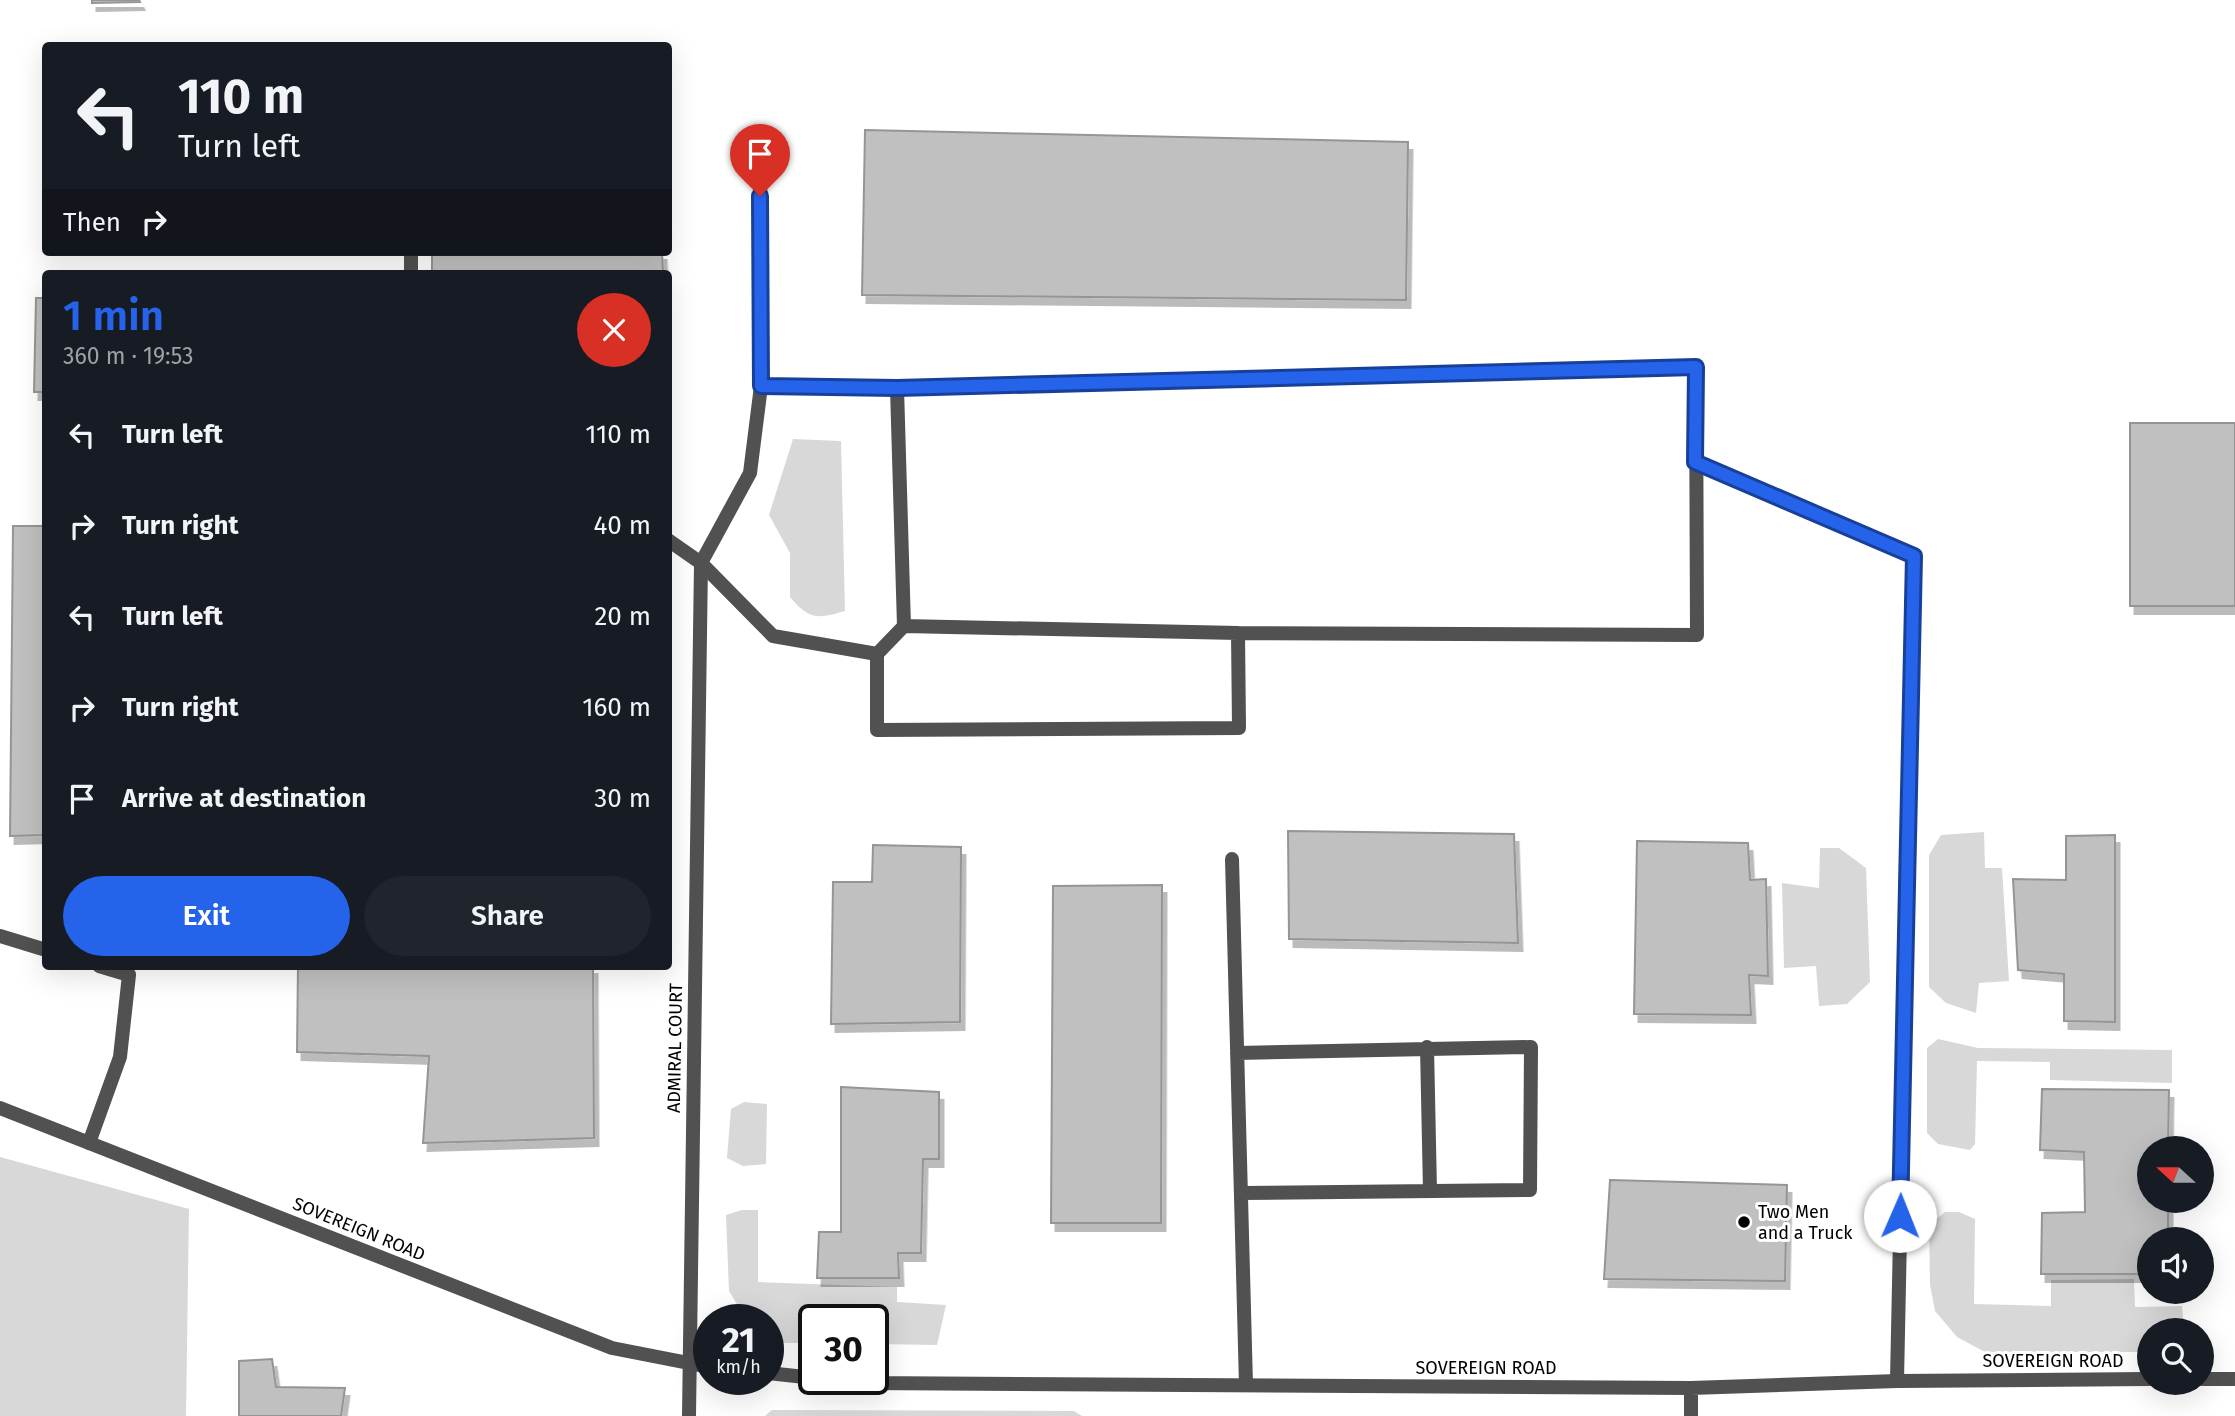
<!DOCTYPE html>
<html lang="en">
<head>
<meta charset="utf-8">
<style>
  body { margin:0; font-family:"Fira Sans",sans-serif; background:#20242c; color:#f1f3f6; height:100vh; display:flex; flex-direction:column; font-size:26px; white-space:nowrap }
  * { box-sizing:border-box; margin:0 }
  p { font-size:23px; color:#9ea1a6 }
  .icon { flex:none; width:38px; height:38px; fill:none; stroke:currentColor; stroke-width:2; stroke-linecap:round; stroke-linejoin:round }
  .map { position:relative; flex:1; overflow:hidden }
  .sheet { position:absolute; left:42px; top:270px; width:630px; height:700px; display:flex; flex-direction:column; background:#171b24; border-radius:7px; box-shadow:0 7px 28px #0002 }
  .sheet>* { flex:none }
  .guide { position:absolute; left:42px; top:42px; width:630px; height:214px; border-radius:7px; box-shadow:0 7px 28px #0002; background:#171b24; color:#f1f3f6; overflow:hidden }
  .needle { width:46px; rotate:291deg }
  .controls { position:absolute; left:2137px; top:1136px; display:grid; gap:14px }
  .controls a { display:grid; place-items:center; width:77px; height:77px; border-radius:50%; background:#171b24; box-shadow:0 7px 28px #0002; font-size:35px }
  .speed { position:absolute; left:693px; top:1304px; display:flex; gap:14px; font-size:35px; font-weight:700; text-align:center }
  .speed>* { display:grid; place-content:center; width:91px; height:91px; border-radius:50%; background:#171b24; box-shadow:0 7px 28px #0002; line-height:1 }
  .speed small { font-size:18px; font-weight:400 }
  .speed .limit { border:4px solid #111; border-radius:10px; background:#fff; color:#111 }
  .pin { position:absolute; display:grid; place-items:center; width:60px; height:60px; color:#fff; margin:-72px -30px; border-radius:50% 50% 50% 0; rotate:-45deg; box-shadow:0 0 7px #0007 }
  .pin .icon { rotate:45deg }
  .me { position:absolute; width:77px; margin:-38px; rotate:1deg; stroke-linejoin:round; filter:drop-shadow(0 0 5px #0008) }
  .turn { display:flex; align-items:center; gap:24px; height:147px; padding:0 21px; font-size:32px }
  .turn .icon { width:91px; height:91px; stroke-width:2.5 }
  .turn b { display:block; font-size:49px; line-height:60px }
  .then { display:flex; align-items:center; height:66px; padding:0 21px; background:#0003; gap:14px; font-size:26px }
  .round { display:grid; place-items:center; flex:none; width:74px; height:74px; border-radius:37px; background:#20242c }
  .headline { display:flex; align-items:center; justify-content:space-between; height:119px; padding:0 21px }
  h1 { font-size:42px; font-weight:600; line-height:52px; color:#2563eb }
  .cta { display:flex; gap:14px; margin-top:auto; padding:14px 21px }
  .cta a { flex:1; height:80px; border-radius:42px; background:#2563eb; color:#fff; font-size:28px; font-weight:600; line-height:80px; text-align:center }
  .cta a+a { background:#20242c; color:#f1f3f6 }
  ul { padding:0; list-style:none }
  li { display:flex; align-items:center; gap:21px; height:91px; padding:0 21px }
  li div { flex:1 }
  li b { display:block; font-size:26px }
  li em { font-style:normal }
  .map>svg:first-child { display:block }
  .green { fill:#d8d8d8 }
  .building { fill:#c0c0c0; stroke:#959595; stroke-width:2; filter:url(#shadow) }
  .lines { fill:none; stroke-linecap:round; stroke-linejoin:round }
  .lane { stroke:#515151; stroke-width:14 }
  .street { stroke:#515151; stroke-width:14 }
  .route-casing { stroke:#184099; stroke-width:18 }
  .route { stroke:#2563eb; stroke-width:12 }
  .poi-dot { fill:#000; stroke:#fff; stroke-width:2.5 }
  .labels { text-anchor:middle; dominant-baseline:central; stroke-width:6; stroke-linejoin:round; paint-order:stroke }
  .street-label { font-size:18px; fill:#000; stroke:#fff }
  .poi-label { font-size:18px; fill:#000; stroke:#fff; text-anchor:start }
</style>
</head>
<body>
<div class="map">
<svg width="2235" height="1416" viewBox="0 0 2235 1416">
  <defs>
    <filter id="shadow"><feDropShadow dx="4.5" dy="8" stdDeviation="0" flood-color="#0004"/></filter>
  </defs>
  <rect width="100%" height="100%" fill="#fff"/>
  <path class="green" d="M793,439L841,441L845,611C818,619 809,620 790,597V553L769,515Z
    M1984,832L1985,868H2002L2009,981L1979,983L1976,1013L1946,1003L1929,987V855L1941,835Z
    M1820,848H1839L1866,868L1870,982L1847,1004L1819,1006L1816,966L1784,968L1782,883L1819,888Z
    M1938,1039L1978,1048L2172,1050V1083L2050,1080V1062L1977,1061L1975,1144L1970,1150L1938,1144L1927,1133V1048Z
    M744,1102L767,1104L766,1164L743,1166L727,1158L731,1109Z
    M0,1157L189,1209L186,1416H0Z
    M742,1210H758V1282L897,1287V1302L946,1305L937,1345L873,1344V1320H814V1343H773L768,1339V1320L746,1319L729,1291L726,1215Z
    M1945,1212H1959L1975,1219L1974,1304L2051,1306V1280L2134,1279L2135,1307L2182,1306L2184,1330H2149V1352H1985L1957,1337L1935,1311L1930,1285L1929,1225Z
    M772,1410L1074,1411L1082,1416H765Z"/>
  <path class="building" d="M92,0H139L140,2L92,3Z
    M865,130L1408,142L1406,300L862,295Z
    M432,252H662L663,273H432Z
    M36,298H46V392H34Z
    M2130,423H2235V606H2130Z
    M13,526H46V835L10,836Z
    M1288,831L1514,834L1518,943L1289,939Z
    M2115,835V1022L2064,1021V974L2018,970L2013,879L2066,880V836Z
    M1637,841L1748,843L1750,880L1766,879L1768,976L1749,975L1751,1015L1634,1014Z
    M873,845L961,847L960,1022L831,1024L833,882H872Z
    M1162,885L1161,1223H1051L1053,886Z
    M298,966H593L594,1138L423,1143L429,1056L297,1052Z
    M841,1087L939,1092V1159H923L921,1253H898L899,1278H817L819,1232H841Z
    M2042,1089L2169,1090L2168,1148H2149V1200H2168V1239H2149V1274H2041L2042,1213L2085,1212L2084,1152L2040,1150Z
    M1610,1180L1787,1185L1785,1281L1604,1279Z
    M272,1359L276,1387L345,1388L341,1416H239V1361Z"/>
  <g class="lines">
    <path class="lane" d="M760,142L761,386
      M411,273V253
      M1695,462L1914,556
      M668,540L701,563L773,636L877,654V730L1239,728L1238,633L1697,635L1696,367L897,388L761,386L750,473L701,563
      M904,626L1238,633
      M877,654L904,626L897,388
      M1232,859L1246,1385
      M0,936L46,950
      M1427,1047L1430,1191
      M1237,1053L1531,1047L1530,1190L1241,1193
      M89,1143L120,1057L129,975L99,966"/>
    <path class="street" d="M0,1108L612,1348L709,1367
      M768,1373L814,1378
      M823,1379L864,1383L1691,1388L1897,1381L2149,1379
      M2202,1379H2235
      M1897,1381L1914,556
      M689,1416L701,563
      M1691,1416V1388"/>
  </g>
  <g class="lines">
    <g class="route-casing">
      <path id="route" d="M760,196L761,386L897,388L1696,367L1695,462L1914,556L1900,1216"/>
    </g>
    <use href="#route" class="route"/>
  </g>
  <circle class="poi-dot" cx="1744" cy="1222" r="7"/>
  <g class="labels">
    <g class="street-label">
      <text transform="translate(675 1048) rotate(-89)">ADMIRAL COURT</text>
      <text transform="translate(359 1229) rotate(22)">SOVEREIGN ROAD</text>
      <text x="2053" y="1361">SOVEREIGN ROAD</text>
      <text x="1486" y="1368">SOVEREIGN ROAD</text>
    </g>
    <g class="poi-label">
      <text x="1758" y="1212">Two Men<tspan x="1758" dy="21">and a Truck</tspan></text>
    </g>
  </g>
</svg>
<div class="controls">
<a><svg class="needle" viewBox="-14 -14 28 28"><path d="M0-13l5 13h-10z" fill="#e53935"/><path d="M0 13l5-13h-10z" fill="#9ea1a6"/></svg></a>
<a><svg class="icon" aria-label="sound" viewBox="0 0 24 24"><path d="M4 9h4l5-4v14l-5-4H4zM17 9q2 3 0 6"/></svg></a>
<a><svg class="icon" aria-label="search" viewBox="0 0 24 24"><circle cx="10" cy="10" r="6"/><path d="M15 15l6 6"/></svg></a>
</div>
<div class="speed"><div>21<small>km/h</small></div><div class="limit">30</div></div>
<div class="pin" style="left:760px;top:196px;background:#d93025"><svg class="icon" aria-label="arrive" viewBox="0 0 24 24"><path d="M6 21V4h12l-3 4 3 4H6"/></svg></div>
<svg class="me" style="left:1900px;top:1216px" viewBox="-20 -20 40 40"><circle r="19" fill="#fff"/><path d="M0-13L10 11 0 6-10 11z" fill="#2563eb"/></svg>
<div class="guide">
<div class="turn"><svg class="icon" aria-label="left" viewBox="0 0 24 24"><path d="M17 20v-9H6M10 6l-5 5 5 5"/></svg><div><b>110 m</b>Turn left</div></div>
<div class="then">Then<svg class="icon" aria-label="right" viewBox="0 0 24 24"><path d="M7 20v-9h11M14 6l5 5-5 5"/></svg></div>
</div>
<section class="sheet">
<div class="headline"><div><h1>1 min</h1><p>360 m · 19:53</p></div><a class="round" style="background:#d93025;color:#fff"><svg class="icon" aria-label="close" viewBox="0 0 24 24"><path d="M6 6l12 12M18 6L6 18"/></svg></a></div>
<ul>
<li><svg class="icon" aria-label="left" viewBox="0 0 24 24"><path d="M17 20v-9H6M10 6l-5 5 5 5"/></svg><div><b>Turn left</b></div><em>110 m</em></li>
<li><svg class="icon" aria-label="right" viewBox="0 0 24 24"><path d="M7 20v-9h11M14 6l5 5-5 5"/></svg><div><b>Turn right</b></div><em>40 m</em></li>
<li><svg class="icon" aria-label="left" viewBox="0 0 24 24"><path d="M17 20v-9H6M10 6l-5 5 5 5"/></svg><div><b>Turn left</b></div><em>20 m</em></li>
<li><svg class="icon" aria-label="right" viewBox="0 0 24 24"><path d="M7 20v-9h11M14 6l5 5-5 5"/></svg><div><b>Turn right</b></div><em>160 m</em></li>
<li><svg class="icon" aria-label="arrive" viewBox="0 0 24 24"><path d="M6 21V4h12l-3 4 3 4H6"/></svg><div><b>Arrive at destination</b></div><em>30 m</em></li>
</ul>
<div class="cta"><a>Exit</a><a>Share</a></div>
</section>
</div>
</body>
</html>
